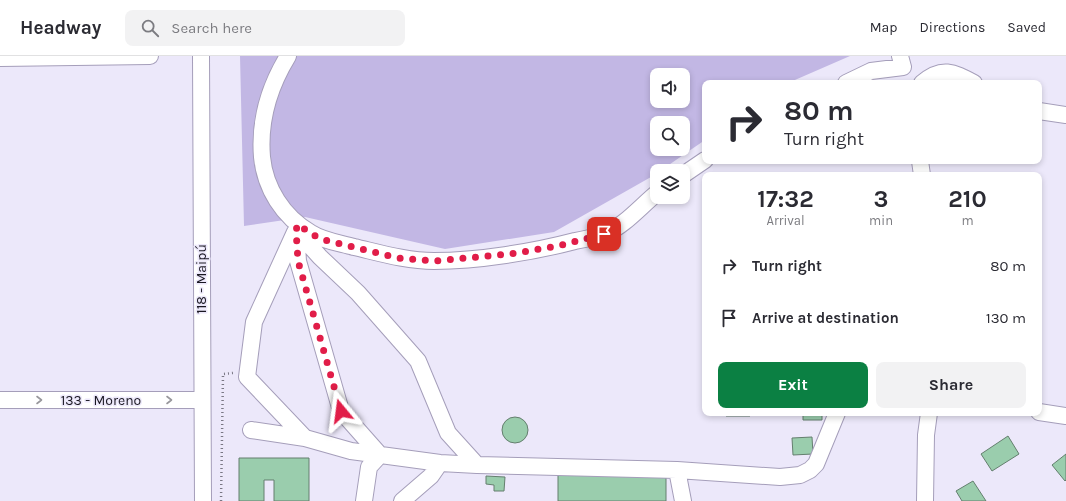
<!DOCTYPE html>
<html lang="en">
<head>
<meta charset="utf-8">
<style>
  body { margin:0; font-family:Karla,sans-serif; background:#f2f2f3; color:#2b2b33; height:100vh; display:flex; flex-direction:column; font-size:15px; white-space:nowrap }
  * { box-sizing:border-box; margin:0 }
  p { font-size:13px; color:#7c7c81 }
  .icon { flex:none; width:22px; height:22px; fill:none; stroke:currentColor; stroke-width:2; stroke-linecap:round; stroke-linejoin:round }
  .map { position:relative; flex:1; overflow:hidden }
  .details { position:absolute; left:702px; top:116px; width:340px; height:244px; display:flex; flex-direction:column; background:#fff; border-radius:8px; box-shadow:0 2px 6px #0003 }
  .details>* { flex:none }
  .top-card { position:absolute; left:702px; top:24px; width:340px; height:84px; border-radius:8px; box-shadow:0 2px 6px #0003; background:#fff; color:#2b2b33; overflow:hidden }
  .buttons { position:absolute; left:650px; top:12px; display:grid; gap:8px }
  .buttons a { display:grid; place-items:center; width:40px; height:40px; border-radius:8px; background:#fff; box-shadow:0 2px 6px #0003; font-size:20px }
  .pin { position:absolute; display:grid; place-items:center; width:34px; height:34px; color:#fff; margin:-17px; border-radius:8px; box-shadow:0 2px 6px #0006 }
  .me { position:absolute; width:44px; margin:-22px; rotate:344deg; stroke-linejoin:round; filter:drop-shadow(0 0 3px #0008) }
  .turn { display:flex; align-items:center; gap:14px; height:84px; padding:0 16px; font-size:18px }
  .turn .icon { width:52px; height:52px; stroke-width:2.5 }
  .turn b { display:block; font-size:28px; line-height:34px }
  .eta { display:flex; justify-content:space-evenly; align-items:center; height:68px; text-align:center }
  .eta b { font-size:24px; font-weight:700; line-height:28px }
  .primary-button { display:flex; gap:8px; margin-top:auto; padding:8px 16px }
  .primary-button a { flex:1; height:46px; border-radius:8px; background:#0b8043; color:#fff; font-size:16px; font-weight:700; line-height:46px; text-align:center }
  .primary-button a+a { background:#f2f2f3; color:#2b2b33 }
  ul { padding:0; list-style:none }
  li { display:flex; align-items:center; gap:12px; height:52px; padding:0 16px }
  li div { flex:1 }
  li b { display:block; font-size:15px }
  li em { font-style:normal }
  header { display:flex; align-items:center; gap:24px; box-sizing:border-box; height:56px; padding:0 20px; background:#fff; border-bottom:1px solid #e1e1e2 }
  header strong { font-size:19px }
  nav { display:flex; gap:22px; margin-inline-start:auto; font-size:14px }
  .search { width:280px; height:36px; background:#f2f2f3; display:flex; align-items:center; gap:10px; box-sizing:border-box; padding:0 14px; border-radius:8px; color:#7c7c81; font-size:15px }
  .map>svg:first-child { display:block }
  .green { fill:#c2b7e4; fill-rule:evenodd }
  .building { fill:#9acdad; stroke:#647f6e }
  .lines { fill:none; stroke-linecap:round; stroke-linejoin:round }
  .minor-casing { stroke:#a59eba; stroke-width:18 }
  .path { stroke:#797784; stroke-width:2.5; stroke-dasharray:1 3; stroke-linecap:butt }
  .minor { stroke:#fff; stroke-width:16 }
  .oneway { stroke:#98979c }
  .route { stroke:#e11d48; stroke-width:7; stroke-dasharray:0 12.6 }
  .labels { text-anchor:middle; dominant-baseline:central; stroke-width:3; stroke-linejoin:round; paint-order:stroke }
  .street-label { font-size:14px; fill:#1a1822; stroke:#ece8fa }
</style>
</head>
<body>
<header>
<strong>Headway</strong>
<div class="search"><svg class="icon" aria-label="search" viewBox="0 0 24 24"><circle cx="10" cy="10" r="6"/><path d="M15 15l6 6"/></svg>Search here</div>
<nav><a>Map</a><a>Directions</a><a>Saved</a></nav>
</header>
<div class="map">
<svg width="1066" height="445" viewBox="0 0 1066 445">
  <rect width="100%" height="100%" fill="#ece8fa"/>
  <path class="green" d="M240,0H850L788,27H705V84L660,115H657L651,121L554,176L445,193L305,161L244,170ZM657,19H683V45H657ZM657,67H683V93H657Z"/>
  <path class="building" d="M726,357H750V360H726Z
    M803,357H822V364H803Z
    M502 374a13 13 0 1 1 26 0a13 13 0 1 1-26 0Z
    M1008,380L1019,398L992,415L981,398Z
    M812,381L813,398L793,399L792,382Z
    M1066,398V424L1065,425L1052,409Z
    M239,402H309V445H274V424H264V445H239Z
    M558,419L666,420V445H558Z
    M486,420L505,421L504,435H494V429L486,428Z
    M973,425L986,445H962L956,435Z"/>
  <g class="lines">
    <g class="minor-casing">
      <path id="minor" d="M201,0L203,445
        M288,0C269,31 259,65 262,101C265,132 283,161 311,177C323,185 340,187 354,191C380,197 407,205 434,205C478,205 533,196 575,185C585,183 595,181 605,178C624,170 641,150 657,137
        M0,2L150,0
        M846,27L871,15L903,11L900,0
        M922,27C942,10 953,16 974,27
        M1039,55L1066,59
        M920,105L922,119
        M683,119L705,104
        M296,174L320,201L358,237L418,305L448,377L477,409
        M296,174L298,205L341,355L380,399L369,411L364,445
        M295,176L254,266L247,321L305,382
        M0,344H201
        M1039,356L1066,360
        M251,374L305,382L351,395L440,407L477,409L677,414L780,421L800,419L810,414L816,408L837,357
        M677,414L683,445
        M402,445L431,420L440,407
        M925,445L926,379L929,357"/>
    </g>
    <path class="path" d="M221,445L223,318L233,317"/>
    <use href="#minor" class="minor"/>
  </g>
  <defs><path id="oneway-chevron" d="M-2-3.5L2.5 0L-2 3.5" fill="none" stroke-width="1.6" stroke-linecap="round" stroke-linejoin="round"/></defs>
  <g class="oneway">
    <use href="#oneway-chevron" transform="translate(39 344)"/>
    <use href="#oneway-chevron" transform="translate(169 344)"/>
  </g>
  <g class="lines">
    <path class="route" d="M341,355L298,205L296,174L298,168L311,178L325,184L398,202L434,205L510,198L558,190L604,178"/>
  </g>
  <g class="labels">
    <g class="street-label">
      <text transform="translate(201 223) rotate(-90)">118 - Maipú</text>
      <text x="101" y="344">133 - Moreno</text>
    </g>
  </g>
</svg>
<div class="buttons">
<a><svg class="icon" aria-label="sound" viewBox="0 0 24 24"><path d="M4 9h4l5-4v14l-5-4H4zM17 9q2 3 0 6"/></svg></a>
<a><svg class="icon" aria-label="search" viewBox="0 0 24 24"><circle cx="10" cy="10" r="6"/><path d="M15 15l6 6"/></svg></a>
<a><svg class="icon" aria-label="layers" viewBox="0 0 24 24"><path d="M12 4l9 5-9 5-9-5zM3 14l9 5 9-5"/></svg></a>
</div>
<div class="pin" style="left:604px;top:178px;background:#d93025"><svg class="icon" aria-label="arrive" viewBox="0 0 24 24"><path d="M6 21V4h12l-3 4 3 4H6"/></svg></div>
<svg class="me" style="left:341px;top:355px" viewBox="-20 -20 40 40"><path d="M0-17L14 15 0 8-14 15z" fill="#e11d48" stroke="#fff" stroke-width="4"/></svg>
<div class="top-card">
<div class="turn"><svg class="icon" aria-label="right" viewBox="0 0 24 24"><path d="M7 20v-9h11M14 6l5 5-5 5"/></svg><div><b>80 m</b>Turn right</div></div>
</div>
<section class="details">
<div class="eta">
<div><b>17:32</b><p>Arrival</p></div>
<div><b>3</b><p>min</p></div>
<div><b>210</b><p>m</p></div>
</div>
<ul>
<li><svg class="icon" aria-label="right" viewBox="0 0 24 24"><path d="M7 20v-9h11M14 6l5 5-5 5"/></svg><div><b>Turn right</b></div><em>80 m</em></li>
<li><svg class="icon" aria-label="arrive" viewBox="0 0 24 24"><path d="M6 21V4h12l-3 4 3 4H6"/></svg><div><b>Arrive at destination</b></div><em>130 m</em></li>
</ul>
<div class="primary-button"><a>Exit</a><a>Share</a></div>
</section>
</div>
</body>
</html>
